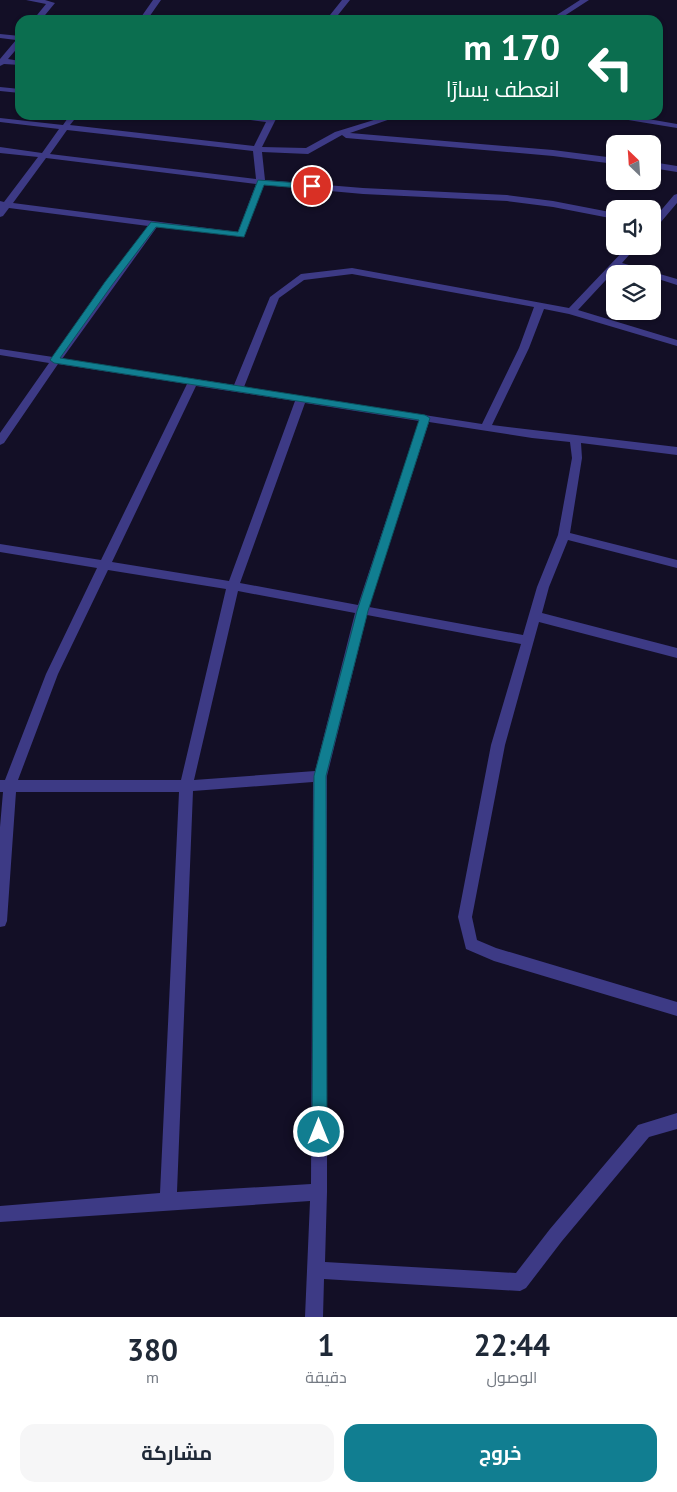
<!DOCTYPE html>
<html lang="ar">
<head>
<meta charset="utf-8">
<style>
  body { margin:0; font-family:"PT Sans",Cairo,sans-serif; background:#f6f6f7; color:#1f2937; direction:rtl; height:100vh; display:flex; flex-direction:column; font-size:19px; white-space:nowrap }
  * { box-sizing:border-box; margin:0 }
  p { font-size:16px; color:#747a83 }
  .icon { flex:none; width:28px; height:28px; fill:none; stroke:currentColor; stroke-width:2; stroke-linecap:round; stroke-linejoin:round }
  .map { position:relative; height:1317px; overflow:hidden; direction:ltr }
  .panel { display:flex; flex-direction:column; background:#fff; flex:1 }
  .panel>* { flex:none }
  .hud { position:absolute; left:15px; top:15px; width:648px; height:105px; border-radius:15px; box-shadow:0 1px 4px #0004; direction:rtl; background:#0b6e4f; color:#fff; overflow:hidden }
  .needle { width:32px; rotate:335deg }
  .fabs { position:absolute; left:606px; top:135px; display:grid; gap:10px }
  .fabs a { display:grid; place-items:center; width:55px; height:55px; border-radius:10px; background:#fff; box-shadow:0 1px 4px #0004; font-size:25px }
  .pin { position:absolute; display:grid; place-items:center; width:42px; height:42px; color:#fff; margin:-21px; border:2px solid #fff; border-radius:50%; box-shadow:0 1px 5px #0007 }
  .me { position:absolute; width:55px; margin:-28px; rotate:0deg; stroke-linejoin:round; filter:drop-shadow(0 0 4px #0008) }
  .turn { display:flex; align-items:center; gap:18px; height:105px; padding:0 20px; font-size:22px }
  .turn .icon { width:65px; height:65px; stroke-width:2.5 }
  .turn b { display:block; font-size:35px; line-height:42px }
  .eta { display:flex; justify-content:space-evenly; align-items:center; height:85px; text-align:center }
  .eta b { font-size:30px; font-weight:700; line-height:35px }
  .cta { display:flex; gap:10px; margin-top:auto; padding:10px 20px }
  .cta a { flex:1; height:58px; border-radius:15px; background:#117e91; color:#fff; font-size:20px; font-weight:700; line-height:58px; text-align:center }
  .cta a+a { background:#f6f6f7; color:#1f2937 }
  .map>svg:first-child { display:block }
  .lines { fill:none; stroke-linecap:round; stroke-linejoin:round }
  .street { fill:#3d3a85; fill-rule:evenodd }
  .route { fill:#117e91; stroke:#0b525e }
</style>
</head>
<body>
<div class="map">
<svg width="677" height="1317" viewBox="0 0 677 1317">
  <rect width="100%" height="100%" fill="#130f26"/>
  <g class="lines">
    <path class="street" d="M26,0H45L55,3L41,20H33L46,4Z
      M153,0H161L147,20H139Z
      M342,0H350L334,20H326Z
      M580,0H589L558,20H549Z
      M0,34L20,36V45L8,59L20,61V65L4,64L0,66V59L16,40L0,38Z
      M0,87L20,89V93L0,91Z
      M70,115H78L70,125L254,146L266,122L229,117L225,115L269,117L270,115H278L262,147L306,148L335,132L390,115H402L350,133L553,150L615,158V164L553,156L346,138L342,135L308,154L262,152L265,180L363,188L507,195L553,201L615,213V219L553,207L507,201L363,194L264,185L244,237L157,227L62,359L234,385L270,297L301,274L352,268L569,308L628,246H637L622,263L677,279V285L652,277V274H639L618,267L578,310L677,340V346L569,314L544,309L529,348L492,425L677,447V455L581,443L582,458L570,533L677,560V568L568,540L549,587L542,613L677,648V658L539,622L505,745L472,917L477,940L496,948L677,1002V1016L494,961L466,949L458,917L491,745L521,644L367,615L327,776V1192L325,1262L516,1273L550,1229L638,1125L677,1113V1129L649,1137L562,1241L526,1288L520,1291L324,1279L323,1317H305L310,1201L0,1222V1206L160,1193L179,792H16L7,921L5,926L0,927V827L3,792H0V780H5L46,674L97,568L0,552V544L101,560L187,384L58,364L4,443L0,445V433L49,363L0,355V349L53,357L148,226L9,208L3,216L0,217V201L4,202L38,157L0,153V147L42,153L59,129L0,122V118L63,125ZM67,130L253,151L256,179L50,154ZM46,158L256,184L238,232L13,203ZM352,274L534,307L519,348L482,424L244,387L279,298L304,280ZM196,386L295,401L229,581L112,562ZM305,403L419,421L358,605L240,583ZM429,422L532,438L570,442L572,458L558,535L537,587L523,635L369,607ZM108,570L226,589L181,780H18L58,674ZM238,591L355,613L315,771L194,780ZM313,782L311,1184L177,1192L193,791Z
      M606,115H625L677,124V128L610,117Z
      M652,162L677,166V172L652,168Z
      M677,194V203L655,229L652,230V221L674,195Z"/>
  </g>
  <path class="route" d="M258,180L312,184L316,186L312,189L264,185L244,237L156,227L112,285L60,358L425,415L430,418L368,611L326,776L327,1132L324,1137L319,1139L314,1137L312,1132L314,776L357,611L419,420L54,363L50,360L105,282L151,222L238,232Z"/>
</svg>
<div class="fabs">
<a><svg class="needle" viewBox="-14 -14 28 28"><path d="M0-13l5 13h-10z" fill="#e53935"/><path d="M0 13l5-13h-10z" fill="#747a83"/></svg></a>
<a><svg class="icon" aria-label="sound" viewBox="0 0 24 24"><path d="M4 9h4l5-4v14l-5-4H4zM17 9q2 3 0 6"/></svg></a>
<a><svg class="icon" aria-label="layers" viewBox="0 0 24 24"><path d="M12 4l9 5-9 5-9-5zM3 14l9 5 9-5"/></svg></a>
</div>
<div class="pin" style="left:312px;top:186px;background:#d93025"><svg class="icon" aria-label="arrive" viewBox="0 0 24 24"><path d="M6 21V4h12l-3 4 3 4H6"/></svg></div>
<svg class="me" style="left:319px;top:1132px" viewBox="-20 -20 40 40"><circle r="17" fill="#117e91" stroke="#fff" stroke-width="3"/><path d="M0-11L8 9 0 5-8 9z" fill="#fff"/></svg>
<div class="hud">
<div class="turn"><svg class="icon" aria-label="left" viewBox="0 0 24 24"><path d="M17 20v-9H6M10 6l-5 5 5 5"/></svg><div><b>170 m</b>انعطف يسارًا</div></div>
</div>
</div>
<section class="panel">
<div class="eta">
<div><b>22:44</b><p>الوصول</p></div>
<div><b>1</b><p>دقيقة</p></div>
<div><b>380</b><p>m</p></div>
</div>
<div class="cta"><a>خروج</a><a>مشاركة</a></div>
</section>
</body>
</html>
